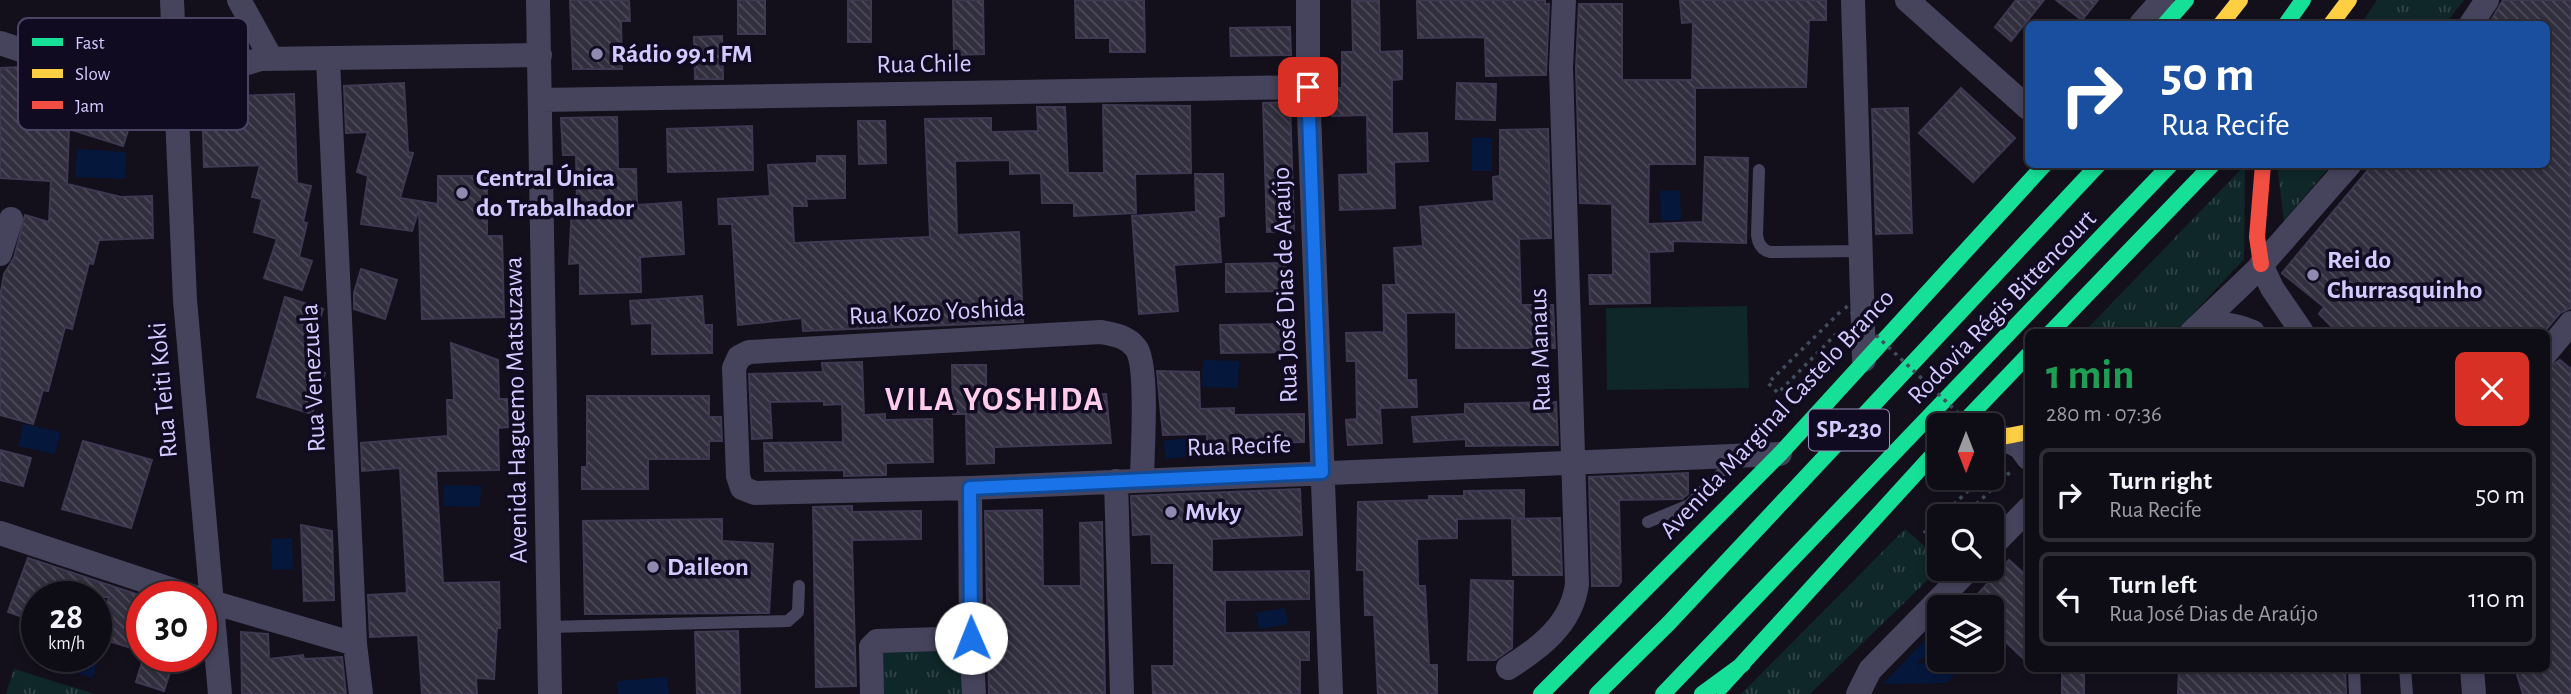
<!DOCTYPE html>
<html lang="en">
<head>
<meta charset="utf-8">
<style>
  body { margin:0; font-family:"Alegreya Sans",sans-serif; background:#1c1a22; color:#f1f3f6; height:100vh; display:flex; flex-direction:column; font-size:26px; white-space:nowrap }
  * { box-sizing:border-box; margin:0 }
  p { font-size:23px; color:#9b9ba0 }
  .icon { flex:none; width:38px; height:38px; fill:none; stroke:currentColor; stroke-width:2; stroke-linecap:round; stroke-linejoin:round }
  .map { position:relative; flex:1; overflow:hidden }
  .details { position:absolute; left:2025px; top:329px; width:525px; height:343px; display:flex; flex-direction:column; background:#0e0c15; border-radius:10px; box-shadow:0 4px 10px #0003,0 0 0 2px #2e2c34 }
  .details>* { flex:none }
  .banner { position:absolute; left:2025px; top:21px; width:525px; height:147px; border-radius:10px; box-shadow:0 4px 10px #0003,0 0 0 2px #2e2c34; background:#1a4fa0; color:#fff; overflow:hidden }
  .needle { width:46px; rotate:180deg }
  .tools { position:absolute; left:1927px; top:413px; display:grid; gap:14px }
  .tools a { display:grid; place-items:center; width:77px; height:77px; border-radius:10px; background:#0e0c15; box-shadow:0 4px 10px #0003,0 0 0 2px #2e2c34; font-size:35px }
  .speed { position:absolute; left:21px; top:581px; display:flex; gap:14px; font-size:35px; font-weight:700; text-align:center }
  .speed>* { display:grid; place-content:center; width:91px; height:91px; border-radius:50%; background:#0e0c15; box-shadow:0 4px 10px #0003,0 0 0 2px #2e2c34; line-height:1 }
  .speed small { font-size:18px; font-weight:400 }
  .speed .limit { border:10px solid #d22; background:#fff; color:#111 }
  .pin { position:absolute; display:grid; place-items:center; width:60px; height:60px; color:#fff; margin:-30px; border-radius:14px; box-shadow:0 4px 10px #0006 }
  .me { position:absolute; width:77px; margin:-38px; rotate:359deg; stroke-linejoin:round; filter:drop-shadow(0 0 5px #0008) }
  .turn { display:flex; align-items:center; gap:24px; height:147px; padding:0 21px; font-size:32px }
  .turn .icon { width:91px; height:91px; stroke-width:2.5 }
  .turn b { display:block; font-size:49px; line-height:60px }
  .round { display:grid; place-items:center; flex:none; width:74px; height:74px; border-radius:10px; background:#1c1a22 }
  .head { display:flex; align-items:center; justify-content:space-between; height:119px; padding:0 21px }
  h1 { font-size:42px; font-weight:700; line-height:52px; color:#1e9e55 }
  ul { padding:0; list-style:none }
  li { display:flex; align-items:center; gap:21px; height:94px; margin:0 14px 10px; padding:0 7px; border:4px solid #2e2c34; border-radius:10px }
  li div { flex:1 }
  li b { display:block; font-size:26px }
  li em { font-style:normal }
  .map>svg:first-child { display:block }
  .grass { fill:url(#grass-tufts) }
  .garden { fill:#0f2729 }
  .water { fill:#06173c }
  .building { fill:url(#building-back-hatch); stroke:#3e3951; stroke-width:2 }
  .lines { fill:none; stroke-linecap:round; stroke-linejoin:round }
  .path { stroke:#414e5d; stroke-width:3.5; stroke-dasharray:3.5 5; stroke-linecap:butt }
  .lane { stroke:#46445d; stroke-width:12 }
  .street { stroke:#46445d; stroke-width:24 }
  .fast { stroke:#16e098; stroke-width:16 }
  .slow { stroke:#ffcf43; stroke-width:16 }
  .jam { stroke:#f24e42; stroke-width:16 }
  .path-bridge { stroke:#414e5d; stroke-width:3.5; stroke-dasharray:3.5 5; stroke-linecap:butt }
  .route-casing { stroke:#114b97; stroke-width:18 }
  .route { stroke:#1a73e8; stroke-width:12 }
  .poi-dot { fill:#908ab0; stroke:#100b21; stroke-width:2.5 }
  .labels { text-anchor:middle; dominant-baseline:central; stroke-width:7; stroke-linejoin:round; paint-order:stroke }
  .shield { fill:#100b21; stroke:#9891bc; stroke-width:2 }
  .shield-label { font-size:24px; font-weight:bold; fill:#d3cbff }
  .poi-label { font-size:26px; font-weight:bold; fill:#d3cbff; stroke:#100b21; text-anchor:start }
  .street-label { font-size:26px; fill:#d3cbff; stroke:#100b21 }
  .district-label { font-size:33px; font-weight:bold; letter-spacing:2px; fill:#ffcdea; stroke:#100b21 }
  .key { fill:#100b21; stroke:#4a4564; stroke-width:2 }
  .key-label { font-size:19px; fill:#d3cbff }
</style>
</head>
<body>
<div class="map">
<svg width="2571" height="694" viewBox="0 0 2571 694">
  <defs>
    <pattern id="grass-tufts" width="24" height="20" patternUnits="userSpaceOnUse" patternTransform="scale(1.75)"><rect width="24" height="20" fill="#0f2729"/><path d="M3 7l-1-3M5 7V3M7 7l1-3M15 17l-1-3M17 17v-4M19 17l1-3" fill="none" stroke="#314549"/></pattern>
    <pattern id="building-back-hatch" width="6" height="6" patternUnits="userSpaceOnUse" patternTransform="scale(1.75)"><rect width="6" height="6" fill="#312e3e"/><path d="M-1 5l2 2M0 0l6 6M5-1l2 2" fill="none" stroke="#4e4b5b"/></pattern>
  </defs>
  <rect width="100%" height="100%" fill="#13101c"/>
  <path class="grass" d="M2377,0H2464L2445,24H2361Z
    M2245,165L2244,259L2176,332H2084Z
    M2277,165H2331L2284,221Z
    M1905,529L1939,559V569L1810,694H1741Z
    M965,647V694H882V650Z
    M14,669L95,694H6Z"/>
  <path class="garden" d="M1747,306L1749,388L1607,390L1606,308Z"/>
  <path class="water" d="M1472,137L1492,138V171H1472Z
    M77,149L126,152L125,179L75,177Z
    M1680,190L1681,220L1661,221L1660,191Z
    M1203,360L1239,361L1238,388L1202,387Z
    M23,424L60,432L55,454L18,446Z
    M1189,438L1191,456L1166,459L1163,441Z
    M444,485L481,486L480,507L443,506Z
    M292,538L293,569L272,570L271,539Z
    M1285,608L1288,624L1259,629L1256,613Z
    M1930,635L1938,642L1916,665L1939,658L1970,660L1946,683L1883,684Z
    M64,656L97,664L93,678L60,668Z
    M667,677L669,694H618L617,681Z"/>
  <path class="building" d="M570,0H629L630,21H621L622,69H573Z
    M738,0H765V34H738Z
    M848,0H871V42H848Z
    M953,0H983L984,54L954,55Z
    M1075,0H1144L1145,52H1110V38H1076Z
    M1417,0H1545V4H1549L1546,75L1486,76L1485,37L1418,38Z
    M1680,0H1826V20H1809L1806,87L1695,88V164H1649L1648,224L1703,222L1705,157L1748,158L1746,243L1673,241V251L1649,252L1650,303L1590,304L1589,275H1613L1612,204L1580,203L1576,68L1579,4H1622V80H1692L1693,22L1682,23Z
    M2016,0H2044L2011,41L1995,27Z
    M2056,0H2098L2082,20Z
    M2503,0H2571V308L2560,313L2544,332H2337L2319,314L2324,307L2282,273L2373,164H2546V24H2489Z
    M1352,1H1379L1380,52L1402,51V79L1392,80V134L1427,133L1428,161L1394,162L1395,208L1340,210L1339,175L1368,174L1367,115L1332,116V88H1342V52H1353Z
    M1290,27L1291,55L1231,56L1230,28Z
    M722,36L723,79H695L694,37Z
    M22,67L23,87L72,85L73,90L135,109L123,146L69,129L67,184L121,197L152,196L153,238L99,240L93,264L89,263L72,329L65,327L48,391L43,390L33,424L0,415V297L4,274L14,258L25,215L49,222L51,181L0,178V68Z
    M404,83L408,152L413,153L400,198L438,204V176H487V236H502L504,317L422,319L419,209L412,231L361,224L368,176L357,172L368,132L346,133L344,86Z
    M1457,83L1496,84L1495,120L1456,119Z
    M1961,88L2015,138L1973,182L1919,133Z
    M294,94L297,183L311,186L303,222L307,223L299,257L312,261L302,290L264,278L277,239L254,232L262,199L252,197L260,165L204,167L202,97Z
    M1290,102L1294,231L1267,232L1263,103Z
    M1103,105L1190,106L1191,173L1135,174L1136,213L1074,216V203H1042L1041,173L1010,174V160L955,161L957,235L1019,232L1023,322L803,331L802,318L738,325L732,224H719L718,199L770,196L768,165L817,163V156H845V198L806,199L807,206H792L794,243L930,237L925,119L991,118V132L1038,131L1037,107H1065L1068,173H1104Z
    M1908,108L1912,233L1876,234L1872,109Z
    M617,117L618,169H636L637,205L681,202L684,254L640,257L641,292L580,294V263L569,264L572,205H577L576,155H563L561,118Z
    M858,121H885L886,163L859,164Z
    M752,126L753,170L668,172L667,129Z
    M1548,129L1551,238L1519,239L1521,305H1553L1555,348H1456V312L1406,313L1407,380H1416L1417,407L1380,408L1382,443L1348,445L1346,420L1357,419L1356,361H1347L1346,333L1384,332L1383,285H1396L1394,248L1423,246L1420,207L1494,201L1493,177L1500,176V130Z
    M1195,174H1223L1224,216L1218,217L1221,262L1174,265L1178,311L1139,314L1132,216L1196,212Z
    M1286,263V291L1226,292V264Z
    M361,269L397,280L385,319L354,309V293Z
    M702,296L704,325H712V353L652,354V323L632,324L630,301Z
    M285,297L323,309L305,367L325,373L312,414L257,397Z
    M1280,324L1281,352L1221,353L1220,325Z
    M451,343L498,360L499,399H507L508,427L498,428L499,470L436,471L443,583L499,582L500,628H497L494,679L476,678L477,694H422L418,635L370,637L368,595L407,593L400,468L362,471L361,443L448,436L447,400H454Z
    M2560,360L2571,369V694H2523L2515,668H2546V368Z
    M862,362L864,415L885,414V420L932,419L933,462L886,463V475L844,476V470L765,471L764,443L843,442L842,404L824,405V401L770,402L772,438L752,439L749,374L823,372L822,363Z
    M952,365H986V394L1063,393V397L1106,394L1111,443L994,447V463L967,464L966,414H953Z
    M1157,371L1199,372L1200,409L1234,408V415L1304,414V442L1234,443L1235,451H1207V434L1163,435Z
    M587,396H709V417H721L722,441H709V459H648V489H582V467H587Z
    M1556,402L1558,445L1466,446V439L1414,442L1412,417L1465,414V404Z
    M83,441L152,460L131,528L62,509Z
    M0,450L31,458L23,486L0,480Z
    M1688,473V494L1682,499L1619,500L1621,582L1618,586H1592L1589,477Z
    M1300,489L1302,535L1212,539V572L1309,571V599L1225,600V633L1309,632V660H1300V694H1153L1152,666H1174V563H1152L1151,534L1133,535L1131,496Z
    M1524,490V518L1457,519V538L1417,539L1418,586H1425L1429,665H1437V694H1378L1374,615H1365L1364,570H1357L1358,502L1429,500V496H1464V491Z
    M852,506V512L921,511V539L852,540L856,686L816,687L813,507Z
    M1042,510L1043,586H1081L1080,523L1102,522L1105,694H989L985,511Z
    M1560,518L1562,575H1513L1512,519Z
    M722,519V541L773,544L769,613L585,614L583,521Z
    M301,525L332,531L334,600L304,601Z
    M28,558L145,597H142L128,647L96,637L109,597H37V622L8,612Z
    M2009,560L2028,577V663L1992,629V607H1966Z
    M1471,580L1513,581L1512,648L1495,660H1468Z
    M738,631L740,694H697L695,632Z
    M241,632L268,634L269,659L303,655L304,659L342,657L346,694H242Z
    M144,656H175L164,691L136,682Z
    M2179,668H2345L2346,694H2178Z
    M2062,670H2084V694H2062Z"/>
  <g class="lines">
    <path class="path" d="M1840,312L1768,383L1778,393L1835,335L1843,336
      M1941,516L1982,478
      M1964,516L2010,472
      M1939,518L1925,532L1935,543L1939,540"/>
    <path class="lane" d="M1759,170L1757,235C1758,243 1761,250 1770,252L1861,251
      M1648,522L1689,505L1737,458
      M549,627L788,621L798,612L799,586
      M2354,668L2355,694
      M2405,668L2407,694"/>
    <path class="street" d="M172,0L185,300L220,694
      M239,0L271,58
      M538,0L550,694
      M1308,0V87L1331,694
      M1853,0L1864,360
      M1907,0L2028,108
      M2141,24L2162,0
      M2471,24L2487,0
      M0,43L103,77L127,82L194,78L261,59L540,55
      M328,59L355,644L361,694
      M541,100L1308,87
      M0,254L11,219
      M2261,264L2272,288L2302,332
      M2192,332L2257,270L2350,164
      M2194,332C2212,320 2234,324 2253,332
      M2546,353L2571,323
      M1999,436L2020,447L2028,458
      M1142,480C1142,454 1149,366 1136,348C1127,336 1115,335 1101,332L749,352L739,357L734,368L738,476L742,488L755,493L970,488L1780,454
      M1116,481L1122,694
      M970,488L971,638
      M0,533L194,597
      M1992,546L2028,509
      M201,599L355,644
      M1508,668C1540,648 1572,624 1577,584L1561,68L1564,0
      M2472,668L2474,694
      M872,694L871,647L877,641L971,638L974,694
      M1858,694L1870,670L1969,569"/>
    <path class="fast" d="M2165,24L2186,0
      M2286,24L2303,0
      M2051,332L2213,164
      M1961,425L2028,355
      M1721,687L1939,448
      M1541,694L1780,454L2045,164
      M1597,694L1669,623L2099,164
      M1663,694L2171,164
      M1702,694L1743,664"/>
    <path class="slow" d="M2221,24L2240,0
      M2331,24L2349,0
      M1992,439L2028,432"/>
    <path class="jam" d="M2261,264L2257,237L2263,164"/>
    <path class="path-bridge" d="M1845,306L1971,425"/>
  </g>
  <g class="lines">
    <g class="route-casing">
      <path id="route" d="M971,638L970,488L1322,472L1308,87"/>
    </g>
    <use href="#route" class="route"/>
  </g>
  <g class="poi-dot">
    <circle cx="597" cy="54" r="7"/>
    <circle cx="462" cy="193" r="7"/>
    <circle cx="2313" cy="275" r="7"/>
    <circle cx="1171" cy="512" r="7"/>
    <circle cx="653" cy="567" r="7"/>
  </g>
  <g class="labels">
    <rect class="shield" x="1809" y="409.5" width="80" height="41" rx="5"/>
    <g class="shield-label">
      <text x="1849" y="430">SP-230</text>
    </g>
    <g class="poi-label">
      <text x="611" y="54">Rádio 99.1 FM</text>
      <text x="476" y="178">Central Única<tspan x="476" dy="30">do Trabalhador</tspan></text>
      <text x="2327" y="260">Rei do<tspan x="2327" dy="30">Churrasquinho</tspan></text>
      <text x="1185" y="512">Mvky</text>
      <text x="667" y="567">Daileon</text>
    </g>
    <g class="street-label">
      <text transform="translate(924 64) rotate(-1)">Rua Chile</text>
      <text transform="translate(1285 285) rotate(-92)">Rua José Dias de Araújo</text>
      <text transform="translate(2002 307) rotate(-46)">Rodovia Régis Bittencourt</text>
      <text transform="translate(937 312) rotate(-3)">Rua Kozo Yoshida</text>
      <text transform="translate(1540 350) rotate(-92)">Rua Manaus</text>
      <text transform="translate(313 378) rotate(-93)">Rua Venezuela</text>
      <text transform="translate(163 390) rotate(-95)">Rua Teiti Koki</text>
      <text transform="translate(516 410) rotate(-91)">Avenida Haguemo Matsuzawa</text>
      <text transform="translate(1777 414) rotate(-47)">Avenida Marginal Castelo Branco</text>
      <text transform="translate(1239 446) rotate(-2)">Rua Recife</text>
    </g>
    <g class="district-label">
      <text x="995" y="400">VILA YOSHIDA</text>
    </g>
  </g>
  <rect x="18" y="18" width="230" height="112" rx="10" class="key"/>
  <rect x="32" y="38" width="31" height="8" fill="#16e098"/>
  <rect x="32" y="69" width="31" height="9" fill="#ffcf43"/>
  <rect x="32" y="101" width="31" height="8" fill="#f24e42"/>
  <g class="key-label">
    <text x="75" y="49">Fast</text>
    <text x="75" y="80">Slow</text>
    <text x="75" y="112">Jam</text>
  </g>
</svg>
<div class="tools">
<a><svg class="needle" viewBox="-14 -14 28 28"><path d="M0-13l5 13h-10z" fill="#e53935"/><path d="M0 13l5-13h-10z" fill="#9b9ba0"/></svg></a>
<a><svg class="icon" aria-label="search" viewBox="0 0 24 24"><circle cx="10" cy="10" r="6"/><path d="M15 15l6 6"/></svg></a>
<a><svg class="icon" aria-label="layers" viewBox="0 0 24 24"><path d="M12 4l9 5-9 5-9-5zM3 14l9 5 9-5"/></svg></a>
</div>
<div class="speed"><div>28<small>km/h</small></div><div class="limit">30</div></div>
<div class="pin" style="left:1308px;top:87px;background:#d93025"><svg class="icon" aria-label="arrive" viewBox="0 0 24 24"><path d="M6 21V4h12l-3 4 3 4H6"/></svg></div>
<svg class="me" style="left:971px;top:638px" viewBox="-20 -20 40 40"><circle r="19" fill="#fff"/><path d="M0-13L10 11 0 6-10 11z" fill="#1a73e8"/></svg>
<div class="banner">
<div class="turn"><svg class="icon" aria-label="right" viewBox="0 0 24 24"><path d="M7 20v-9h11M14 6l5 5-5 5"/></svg><div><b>50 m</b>Rua Recife</div></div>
</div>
<section class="details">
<div class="head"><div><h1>1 min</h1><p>280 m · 07:36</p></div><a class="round" style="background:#d93025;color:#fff"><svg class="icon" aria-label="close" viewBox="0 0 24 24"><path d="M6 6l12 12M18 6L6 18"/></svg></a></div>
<ul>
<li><svg class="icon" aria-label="right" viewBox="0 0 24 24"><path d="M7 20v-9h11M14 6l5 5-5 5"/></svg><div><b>Turn right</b><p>Rua Recife</p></div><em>50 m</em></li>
<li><svg class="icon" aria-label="left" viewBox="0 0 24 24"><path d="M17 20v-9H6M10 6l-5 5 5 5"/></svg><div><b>Turn left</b><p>Rua José Dias de Araújo</p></div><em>110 m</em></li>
</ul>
</section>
</div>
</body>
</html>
